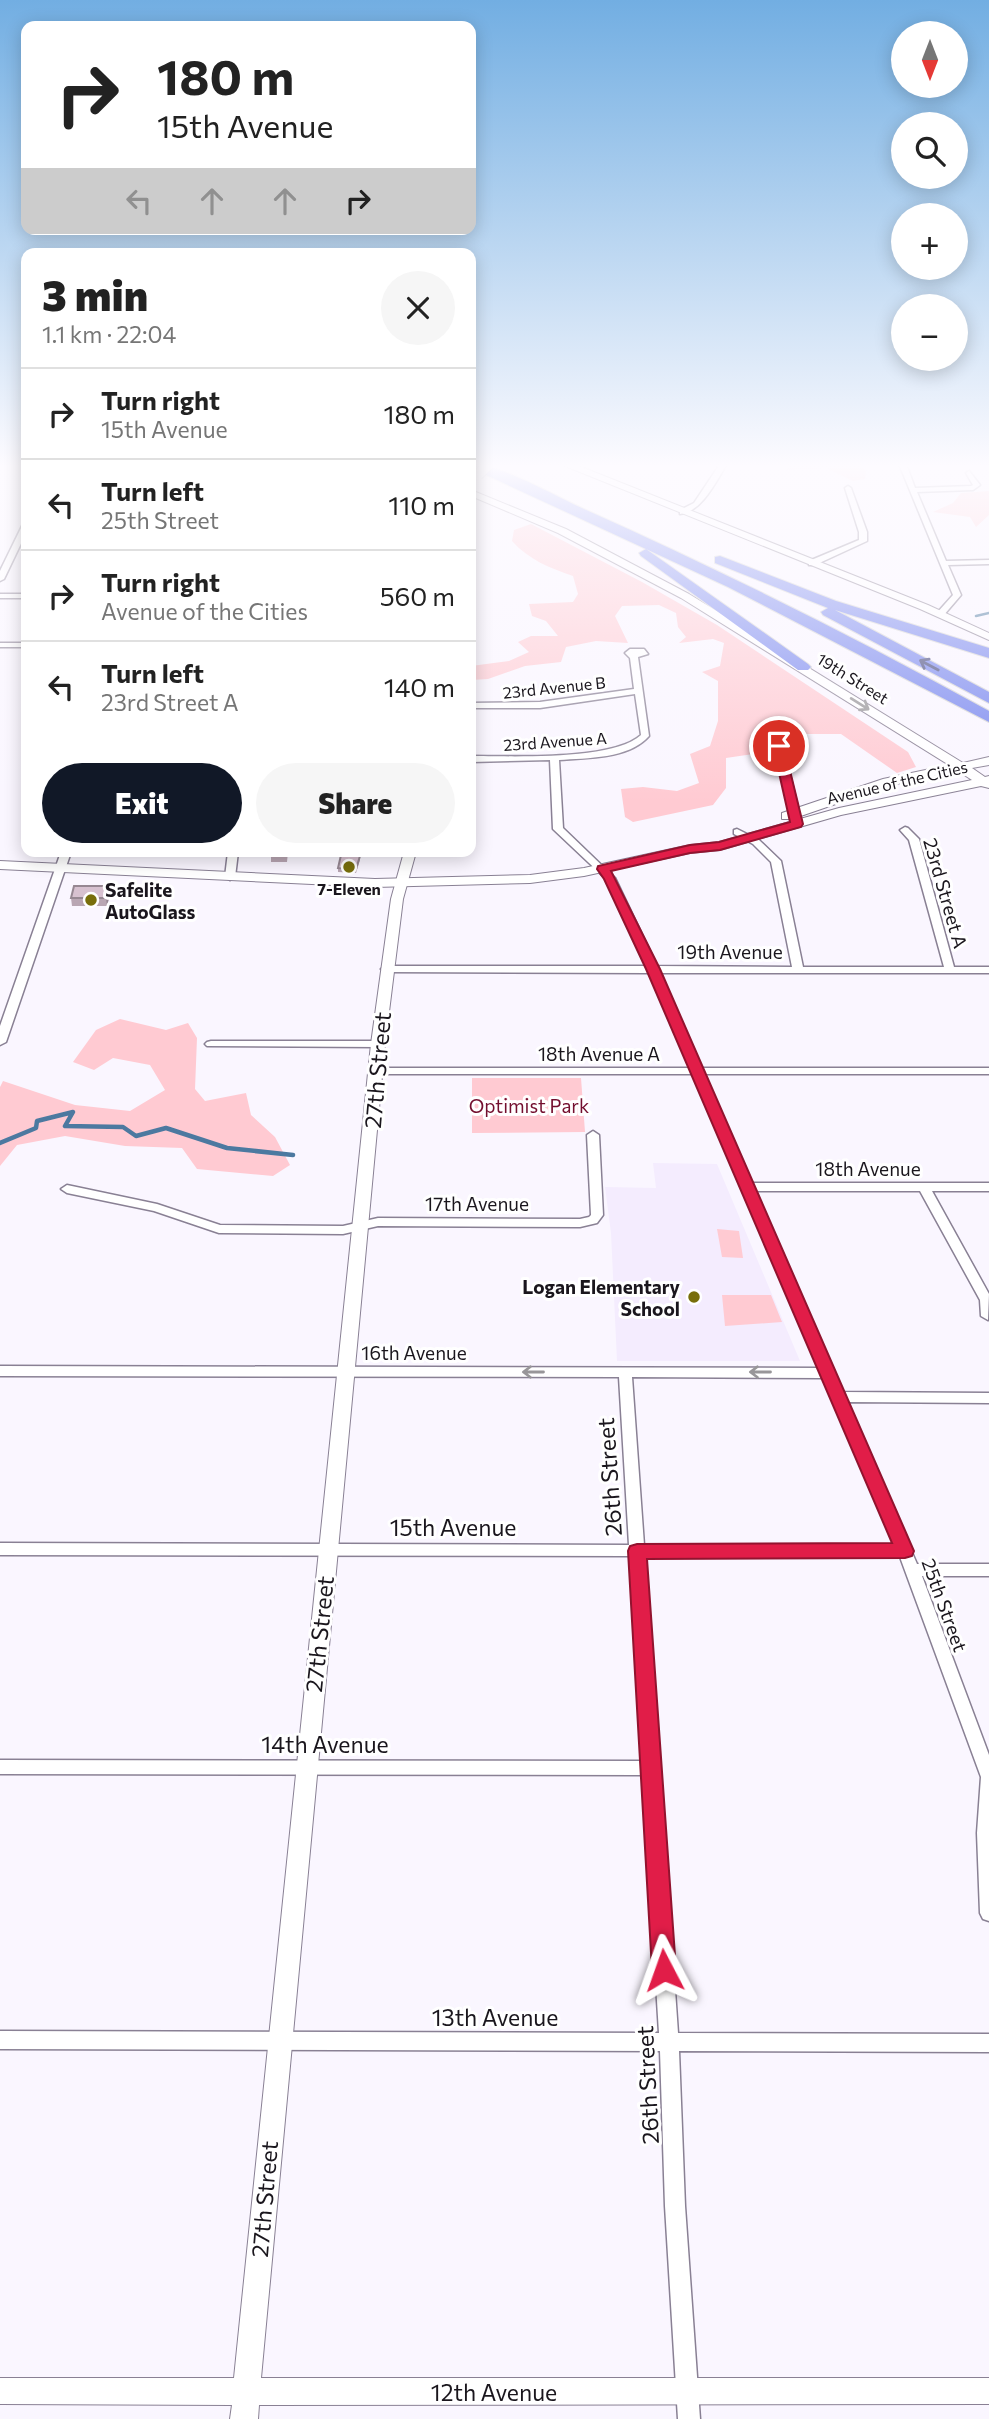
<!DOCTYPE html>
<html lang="en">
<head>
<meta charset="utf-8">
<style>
  body { margin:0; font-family:Commissioner,sans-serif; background:#f6f6f6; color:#222; height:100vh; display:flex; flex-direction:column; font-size:26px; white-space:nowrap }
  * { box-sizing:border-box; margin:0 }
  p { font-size:23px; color:#767676 }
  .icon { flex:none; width:38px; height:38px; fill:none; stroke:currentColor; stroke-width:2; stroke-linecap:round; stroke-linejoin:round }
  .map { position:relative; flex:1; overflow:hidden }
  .details { position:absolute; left:21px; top:248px; width:455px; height:609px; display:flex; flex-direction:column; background:#fff; border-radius:14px; box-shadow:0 4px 18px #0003 }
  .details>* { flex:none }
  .guide { position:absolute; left:21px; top:21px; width:455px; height:214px; border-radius:14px; box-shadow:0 4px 18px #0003; background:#fff; color:#222; overflow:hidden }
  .needle { width:46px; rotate:180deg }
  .buttons { position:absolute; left:891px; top:21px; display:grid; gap:14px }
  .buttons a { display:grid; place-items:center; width:77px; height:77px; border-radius:50%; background:#fff; box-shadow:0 4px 18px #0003; font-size:35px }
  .pin { position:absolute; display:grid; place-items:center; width:60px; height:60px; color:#fff; margin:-30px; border:4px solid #fff; border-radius:50%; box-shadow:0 2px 7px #0007 }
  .me { position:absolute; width:77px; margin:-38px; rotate:356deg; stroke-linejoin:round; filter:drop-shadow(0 0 5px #0008) }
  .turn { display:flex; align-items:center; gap:24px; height:147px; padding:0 21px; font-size:32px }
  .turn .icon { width:91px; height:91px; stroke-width:2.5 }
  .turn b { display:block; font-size:49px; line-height:60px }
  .lanes { display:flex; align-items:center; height:66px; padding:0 21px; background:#0003; justify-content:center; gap:35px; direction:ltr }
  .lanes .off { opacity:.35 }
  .round { display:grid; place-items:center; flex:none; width:74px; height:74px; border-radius:37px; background:#f6f6f6 }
  .head { display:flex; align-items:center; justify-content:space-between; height:119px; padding:0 21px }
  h1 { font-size:42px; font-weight:800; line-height:52px }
  .button { display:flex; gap:14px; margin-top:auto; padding:14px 21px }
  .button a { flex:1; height:80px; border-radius:42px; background:#111827; color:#fff; font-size:28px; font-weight:800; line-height:80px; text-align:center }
  .button a+a { background:#f6f6f6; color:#222 }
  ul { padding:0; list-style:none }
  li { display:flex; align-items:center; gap:21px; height:91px; padding:0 21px; border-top:2px solid #e0e0e0 }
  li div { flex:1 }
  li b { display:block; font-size:26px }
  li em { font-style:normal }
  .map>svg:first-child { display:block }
  .built { fill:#f4ecfe }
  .green { fill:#ffcad2 }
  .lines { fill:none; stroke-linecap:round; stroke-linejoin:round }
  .stream-far1 { stroke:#4c79a0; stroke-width:2.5 }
  .stream { stroke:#4c79a0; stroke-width:4.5 }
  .minor-casing { stroke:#898094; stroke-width:3 }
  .tertiary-casing { stroke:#898094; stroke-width:2 }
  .secondary-casing { stroke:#898094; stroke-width:2 }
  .motorway-casing { stroke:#d6d5d6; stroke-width:2 }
  .minor { fill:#fff; fill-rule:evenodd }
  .tertiary { fill:#fff; fill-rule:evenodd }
  .secondary { fill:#fff; fill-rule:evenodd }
  .motorway { fill:#7786ee; fill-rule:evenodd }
  .tertiary-bridge-casing { stroke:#898094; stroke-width:11; stroke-linecap:butt }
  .tertiary-bridge { stroke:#fff; stroke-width:10 }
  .wall { fill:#b9a6b3 }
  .shaded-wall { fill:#968792 }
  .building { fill:#d7c1d0; stroke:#968792; stroke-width:2 }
  .oneway { stroke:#44487b }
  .oneway2 { stroke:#989699 }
  .route { fill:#e11d48; stroke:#92132f; stroke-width:2 }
  .poi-dot { fill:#786e0b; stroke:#fff; stroke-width:2.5 }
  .labels { text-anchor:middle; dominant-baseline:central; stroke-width:6; stroke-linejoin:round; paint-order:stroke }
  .far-street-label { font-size:16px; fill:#1a161d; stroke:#fff }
  .far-poi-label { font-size:16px; font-weight:bold; fill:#1a161d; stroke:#fff }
  .poi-label { font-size:19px; font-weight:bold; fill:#1a161d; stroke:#fff; text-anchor:start }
  .street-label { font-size:19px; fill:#1a161d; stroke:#fff }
  .park-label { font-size:19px; fill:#730f2f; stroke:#fff }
  .near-street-label { font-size:23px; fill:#1a161d; stroke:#fff }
</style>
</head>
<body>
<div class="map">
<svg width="989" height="2419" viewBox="0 0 989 2419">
  <rect width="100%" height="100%" fill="#faf6ff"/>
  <path class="built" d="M653,1163L717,1164L800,1361H617L611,1233L605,1187L656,1188Z"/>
  <path class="green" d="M788,464H859L866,471L865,479L853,481L826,468L787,470Z
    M989,491V515L976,527L970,517L933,512L953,503L961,493Z
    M531,524L642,582L717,625L908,752L916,767L897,773L841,734H776L760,753L726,758V788L713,805L633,822L625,817L621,789L643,787L677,791L699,783L690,754L710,746L718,721V681L702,672L720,666L724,643L713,639L679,643L686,637L678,627L676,613L659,605L622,606L615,616L628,643L596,641L566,647L561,662L525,666L488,679L471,680V666L509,661L529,652L518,642L531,636H558L546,621L532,616L529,604L573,602L578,594L573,576C550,568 529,560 512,541L514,530Z
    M120,1019L166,1030L188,1023L197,1038L195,1089L205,1101L246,1093L251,1115L275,1137L290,1165L273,1176L197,1169L182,1148L125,1146L65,1136L17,1145L0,1166V1087L3,1081L75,1105L130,1111L165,1090L150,1065L113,1058L94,1070L73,1062L96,1030Z
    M472,1078H581L585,1132L472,1133Z
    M717,1229L739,1231L743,1258L722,1257Z
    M722,1295H771L782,1322L725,1326Z"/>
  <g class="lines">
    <path class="stream-far1" d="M976,616L989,613"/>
    <path class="stream" d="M0,1143L36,1128L37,1121L73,1112L65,1126L123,1127L136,1136L166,1128L227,1148L293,1155"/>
    <g class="minor-casing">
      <path id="minor" d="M720,464H727C716,481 702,512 680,514V510L694,503Z
        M899,464H906L915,488L971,486L973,485L966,473L969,471L980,485L973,490L917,492L946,561L989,560V564L948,565L961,595L943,616L936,614L953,595Z
        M848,486L851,488L867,532V541L815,565H809V561L859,540V532L845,488Z
        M23,524H26V533L4,579L0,581V571Z
        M0,594H26V598H0Z
        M0,643H26V647H0Z
        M630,649H644L648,654L638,657L649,736C629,759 587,758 559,760L563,828L615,878L657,966L792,967L771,862L753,844L734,834V830L737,829L759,840L781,861L803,967H944L909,840L900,830L905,827L908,828L919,839L954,967H989V973H660L701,1068H989V1074H704L752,1183H989V1191H932L989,1294L988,1320L981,1316L980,1300L920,1191H755L843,1392L989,1393V1403L847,1402L917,1564H989V1576H922L989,1755V1921L983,1919L980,1913L977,1833L981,1777L900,1557L645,1556L678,2033L989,2034V2052L679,2051L685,2206L700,2419H678L665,2206L660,2051L0,2049V2031L659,2033L643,1775L0,1774V1760L642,1761L630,1556L0,1555V1543L629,1545L619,1377L0,1376V1366L819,1368L693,1074H377L371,1071L377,1068H690L649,973L386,972L381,969L386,966H646L606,879L553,829L550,760L471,762V756C509,756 613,761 641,735L635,694L540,708H471V703L540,702L634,689L630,658L625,653ZM632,1377L823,1378L895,1545H644Z
        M779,743L783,746L802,824L797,827L792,824L775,746Z
        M61,852H71L6,1042L0,1045V1026Z
        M228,852H238L235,877L230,880L225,877Z
        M211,1041H378L384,1044L378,1047L207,1046L205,1044L207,1042Z
        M593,1131L599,1135L603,1215L597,1223L580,1227L378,1226L343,1234L219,1233L154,1211L67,1193L61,1189L67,1185L157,1204L220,1225L343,1226L378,1218L580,1219L589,1217L591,1215L587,1135Z"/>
    </g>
    <g class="tertiary-casing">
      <path id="tertiary" d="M404,852H416L403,899L385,1044L261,2378H989V2404L259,2405L258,2419H230L232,2405L0,2404V2378H234L371,1044L391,899Z"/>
    </g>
    <g class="secondary-casing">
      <path id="secondary" d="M560,464H574L928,605L989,633V640L920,609Z
        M471,490L566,529L689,594L963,763L989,757V765L972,768L985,777L989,776V788L981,786L841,815L720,850L690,853L584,876L530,883L375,887L0,869V861L375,879L530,875L584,868L690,845L719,842L839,808L972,780L958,771L891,785L792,819H782V813L883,779L949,765L681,598L558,533L471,496Z"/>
    </g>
    <g class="motorway-casing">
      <path id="motorway" d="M471,464C500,464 555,496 584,509C722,571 857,638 989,711V722L728,587L471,468Z
        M646,549L808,664L811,667L808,670H798L641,556L639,553Z
        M720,556L836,601L989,648V658L835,610L989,692V703L823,615L821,612L828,608L715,563V557Z"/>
    </g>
    <use href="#minor" class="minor"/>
    <use href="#tertiary" class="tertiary"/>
    <use href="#secondary" class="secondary"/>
    <use href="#motorway" class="motorway"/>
    <g class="tertiary-bridge-casing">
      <path id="tertiary-bridge" d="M478,475L489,464"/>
    </g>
    <use href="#tertiary-bridge" class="tertiary-bridge"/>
  </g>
  <path class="wall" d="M271,852H288L287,862H271Z
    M360,856V860L356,873L338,872V868Z
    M110,894L107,906H72L71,898Z"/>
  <path class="shaded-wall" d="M109,886L110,894L107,906L106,898Z"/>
  <path class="building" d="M271,852H286V854H271Z
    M341,855L360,856L356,869L338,868Z
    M74,886H109L106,898H71Z"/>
  <defs><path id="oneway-shaft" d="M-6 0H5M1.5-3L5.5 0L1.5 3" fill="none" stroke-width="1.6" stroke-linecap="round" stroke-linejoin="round" transform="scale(1.75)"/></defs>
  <use class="oneway" href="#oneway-shaft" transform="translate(929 665) rotate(-152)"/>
  <g class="oneway2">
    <use href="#oneway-shaft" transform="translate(860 704) rotate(32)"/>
    <use href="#oneway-shaft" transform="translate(533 1372) rotate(180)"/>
    <use href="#oneway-shaft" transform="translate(760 1372) rotate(-180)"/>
  </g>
  <linearGradient id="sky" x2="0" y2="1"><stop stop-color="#72aee2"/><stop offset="0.58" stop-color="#fdfbff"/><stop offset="1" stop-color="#fdfbff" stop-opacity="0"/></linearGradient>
  <rect width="989" height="803" fill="url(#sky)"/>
  <path class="route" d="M779,742L784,746L803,824L801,827L720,850L690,853L611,871L660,969L914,1551L912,1556L905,1558L647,1559L676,1970L672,1978L664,1981L656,1978L652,1970L628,1551L630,1546L637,1544L892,1543L646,969L604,879L597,869L598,866L690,845L719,842L790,822L773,746Z"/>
  <g class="poi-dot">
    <circle cx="349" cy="867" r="7"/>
    <circle cx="91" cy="900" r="7"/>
    <circle cx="694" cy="1297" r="7"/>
  </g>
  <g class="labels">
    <g class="far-street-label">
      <text transform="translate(853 678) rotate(32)">19th Street</text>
      <text transform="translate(554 687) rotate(-6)">23rd Avenue B</text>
      <text transform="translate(555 741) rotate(-4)">23rd Avenue A</text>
      <text transform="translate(897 782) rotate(-13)">Avenue of the Cities</text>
    </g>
    <g class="far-poi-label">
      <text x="349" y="888">7-Eleven</text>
    </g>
    <g class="poi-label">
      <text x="105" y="889">Safelite<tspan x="105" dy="22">AutoGlass</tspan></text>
      <text x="680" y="1286" text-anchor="end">Logan Elementary<tspan x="680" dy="22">School</tspan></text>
    </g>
    <g class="street-label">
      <text transform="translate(946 893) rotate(74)">23rd Street A</text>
      <text x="730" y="951">19th Avenue</text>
      <text x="599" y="1053">18th Avenue A</text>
      <text x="868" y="1168">18th Avenue</text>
      <text x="477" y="1203">17th Avenue</text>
      <text x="414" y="1352">16th Avenue</text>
      <text transform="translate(945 1605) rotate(70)">25th Street</text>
    </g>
    <g class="park-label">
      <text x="529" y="1105">Optimist Park</text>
    </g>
    <g class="near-street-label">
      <text transform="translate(377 1070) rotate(-85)">27th Street</text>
      <text transform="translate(609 1477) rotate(-94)">26th Street</text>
      <text x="453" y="1527">15th Avenue</text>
      <text transform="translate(319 1634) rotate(-84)">27th Street</text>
      <text x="325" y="1744">14th Avenue</text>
      <text x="495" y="2017">13th Avenue</text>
      <text transform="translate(647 2085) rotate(-93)">26th Street</text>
      <text transform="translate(264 2199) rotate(-85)">27th Street</text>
      <text x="494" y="2392">12th Avenue</text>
    </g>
  </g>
</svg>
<div class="buttons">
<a><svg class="needle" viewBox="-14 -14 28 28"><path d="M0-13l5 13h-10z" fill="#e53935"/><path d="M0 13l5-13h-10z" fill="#767676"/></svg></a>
<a><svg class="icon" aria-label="search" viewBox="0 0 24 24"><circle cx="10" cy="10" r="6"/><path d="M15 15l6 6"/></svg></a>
<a>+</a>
<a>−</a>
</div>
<div class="pin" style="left:779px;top:746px;background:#d93025"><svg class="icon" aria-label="arrive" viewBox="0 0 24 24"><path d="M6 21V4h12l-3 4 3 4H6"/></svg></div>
<svg class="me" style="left:664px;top:1970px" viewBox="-20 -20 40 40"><path d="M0-17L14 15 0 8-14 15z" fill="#e11d48" stroke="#fff" stroke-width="4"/></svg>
<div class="guide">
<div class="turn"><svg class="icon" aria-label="right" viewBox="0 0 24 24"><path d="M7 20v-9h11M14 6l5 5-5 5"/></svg><div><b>180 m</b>15th Avenue</div></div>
<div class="lanes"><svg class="icon off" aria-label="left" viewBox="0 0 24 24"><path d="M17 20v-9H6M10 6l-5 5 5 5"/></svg><svg class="icon off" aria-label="ahead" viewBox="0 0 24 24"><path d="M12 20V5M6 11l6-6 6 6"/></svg><svg class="icon off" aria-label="ahead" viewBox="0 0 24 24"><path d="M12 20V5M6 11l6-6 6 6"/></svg><svg class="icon" aria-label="right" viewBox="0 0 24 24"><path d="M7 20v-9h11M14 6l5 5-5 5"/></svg></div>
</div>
<section class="details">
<div class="head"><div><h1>3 min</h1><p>1.1 km · 22:04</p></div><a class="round"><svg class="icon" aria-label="close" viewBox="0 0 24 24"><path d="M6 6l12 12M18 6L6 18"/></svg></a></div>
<ul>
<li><svg class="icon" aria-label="right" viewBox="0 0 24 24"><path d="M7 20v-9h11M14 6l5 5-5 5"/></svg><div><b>Turn right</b><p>15th Avenue</p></div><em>180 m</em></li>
<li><svg class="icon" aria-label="left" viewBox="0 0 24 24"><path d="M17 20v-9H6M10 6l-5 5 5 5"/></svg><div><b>Turn left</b><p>25th Street</p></div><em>110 m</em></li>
<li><svg class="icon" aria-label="right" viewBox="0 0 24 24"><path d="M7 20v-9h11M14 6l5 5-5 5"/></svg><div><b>Turn right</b><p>Avenue of the Cities</p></div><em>560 m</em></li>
<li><svg class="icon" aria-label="left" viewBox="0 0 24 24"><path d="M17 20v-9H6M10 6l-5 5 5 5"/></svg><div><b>Turn left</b><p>23rd Street A</p></div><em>140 m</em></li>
</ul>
<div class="button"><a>Exit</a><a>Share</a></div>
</section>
</div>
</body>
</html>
